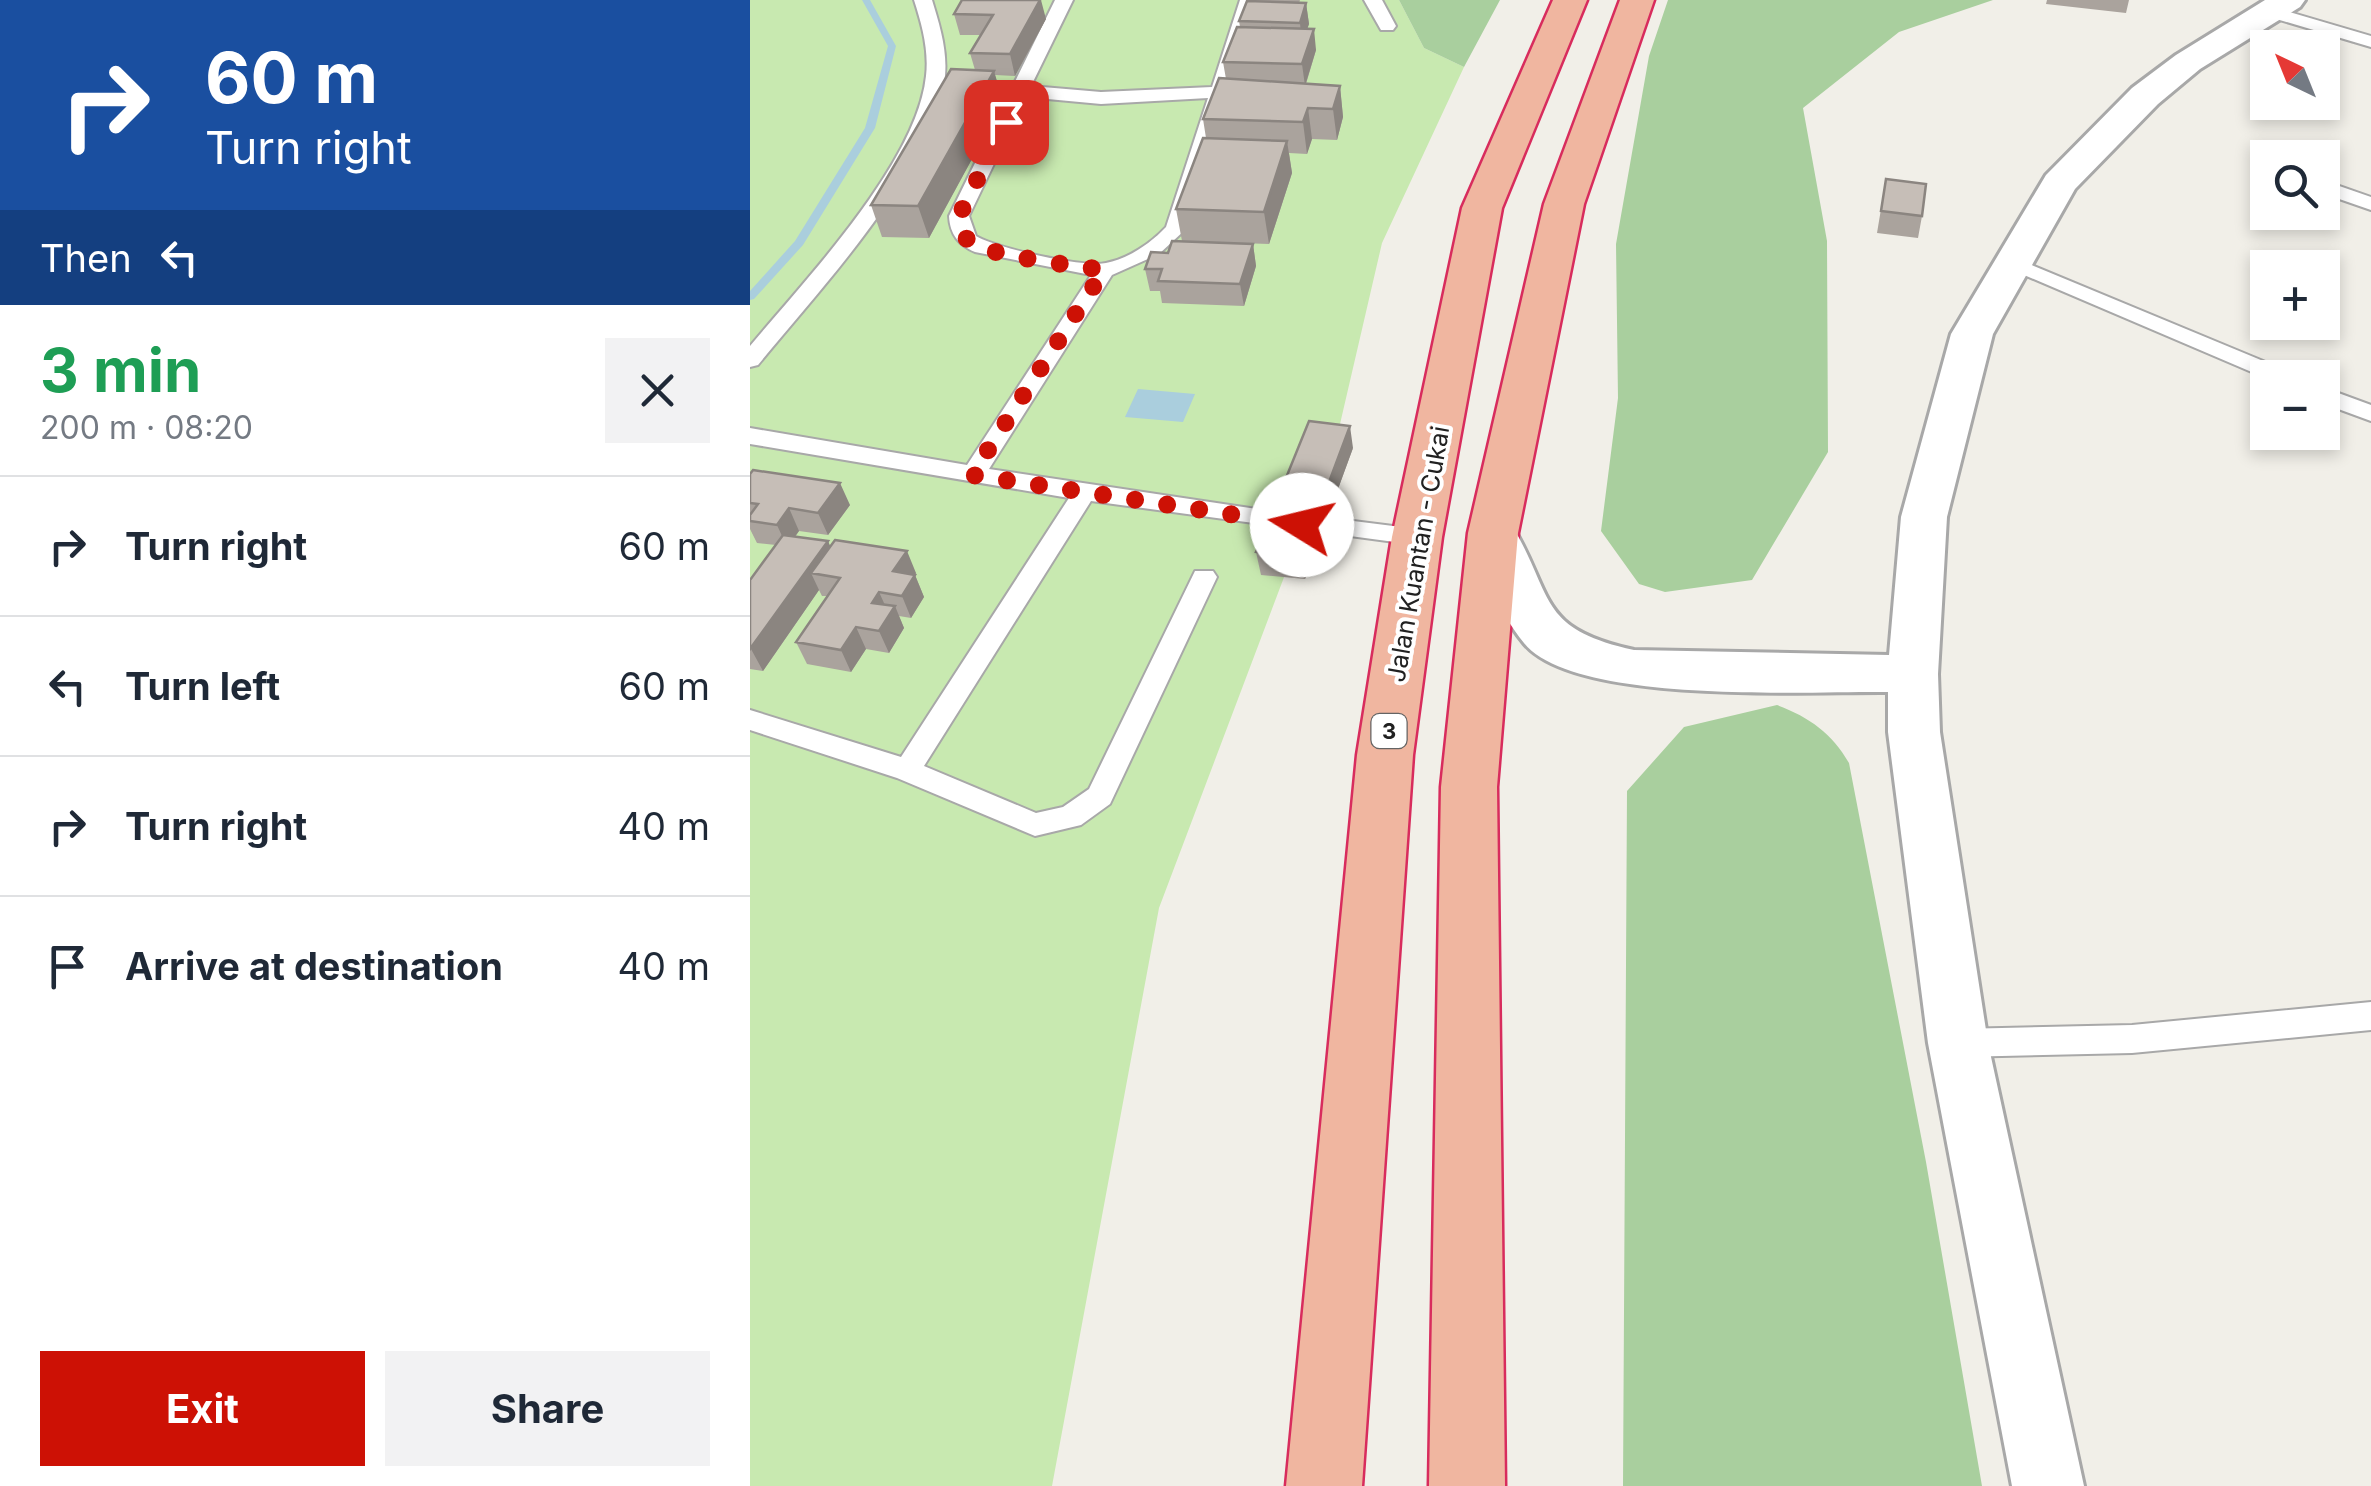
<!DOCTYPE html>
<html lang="en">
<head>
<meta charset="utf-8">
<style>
  body { margin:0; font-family:Inter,sans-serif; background:#f2f2f3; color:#1f2937; height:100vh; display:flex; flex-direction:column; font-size:38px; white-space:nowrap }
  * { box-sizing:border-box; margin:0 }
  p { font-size:32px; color:#747a83 }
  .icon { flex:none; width:55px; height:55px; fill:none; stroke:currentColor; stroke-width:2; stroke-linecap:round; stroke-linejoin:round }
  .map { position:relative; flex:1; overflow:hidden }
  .panel { display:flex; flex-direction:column; background:#fff; width:750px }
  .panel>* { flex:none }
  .top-card { background:#1a4fa0; color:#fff; overflow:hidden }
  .needle { width:65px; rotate:317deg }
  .buttons { position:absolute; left:1500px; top:30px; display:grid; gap:20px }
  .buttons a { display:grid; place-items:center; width:90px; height:90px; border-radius:0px; background:#fff; box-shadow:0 5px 15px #0003; font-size:50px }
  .pin { position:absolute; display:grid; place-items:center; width:85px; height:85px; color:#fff; margin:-42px; border-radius:20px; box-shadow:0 5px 15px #0006 }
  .me { position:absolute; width:110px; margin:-55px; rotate:279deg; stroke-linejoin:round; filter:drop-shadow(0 0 8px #0008) }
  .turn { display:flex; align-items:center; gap:35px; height:210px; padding:0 40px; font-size:45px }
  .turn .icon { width:130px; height:130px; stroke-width:2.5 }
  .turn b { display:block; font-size:70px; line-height:85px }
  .then { display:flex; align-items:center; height:95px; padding:0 40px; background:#0003; gap:20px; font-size:38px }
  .round { display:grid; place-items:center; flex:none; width:105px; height:105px; border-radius:0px; background:#f2f2f3 }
  .overview { display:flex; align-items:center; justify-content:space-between; height:170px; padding:0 40px }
  h1 { font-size:60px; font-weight:700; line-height:75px; color:#1e9e55 }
  .action { display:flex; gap:20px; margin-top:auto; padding:20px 40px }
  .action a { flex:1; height:115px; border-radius:0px; background:#cd1105; color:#fff; font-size:40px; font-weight:700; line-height:115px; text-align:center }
  .action a+a { background:#f2f2f3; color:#1f2937 }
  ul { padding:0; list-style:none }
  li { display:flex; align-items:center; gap:30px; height:140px; padding:0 40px; border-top:2px solid #e0e1e3 }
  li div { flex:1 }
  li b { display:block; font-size:38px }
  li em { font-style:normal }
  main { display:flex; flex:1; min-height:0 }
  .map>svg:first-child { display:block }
  .grass { fill:#c8e9b0 }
  .forest { fill:#a9cf9e }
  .water { fill:#aacedd }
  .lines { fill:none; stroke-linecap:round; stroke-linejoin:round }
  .stream { fill:#aacedd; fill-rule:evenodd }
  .service-casing { stroke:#a8a8a8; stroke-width:4 }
  .minor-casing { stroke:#a8a8a8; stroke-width:6 }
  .trunk-casing { stroke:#d82c5d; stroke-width:5 }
  .service { fill:#fff; fill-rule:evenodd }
  .minor { fill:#fff; fill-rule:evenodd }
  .trunk { fill:#f0b6a0; fill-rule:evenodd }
  .wall { fill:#aaa39d }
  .shaded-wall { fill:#8b8580 }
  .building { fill:#c6beb7; stroke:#8b8580; stroke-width:2.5 }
  .route { stroke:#cd1105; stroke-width:18; stroke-dasharray:0 32.4 }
  .labels { text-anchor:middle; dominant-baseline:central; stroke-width:8; stroke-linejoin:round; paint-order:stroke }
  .shield { fill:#fff; stroke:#646464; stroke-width:2.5 }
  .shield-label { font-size:22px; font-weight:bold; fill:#212121 }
  .street-label { font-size:25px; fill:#212121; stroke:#fff }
</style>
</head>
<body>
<main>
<section class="panel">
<div class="top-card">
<div class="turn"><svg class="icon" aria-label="right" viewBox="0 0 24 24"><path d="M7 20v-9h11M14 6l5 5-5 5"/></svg><div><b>60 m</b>Turn right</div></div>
<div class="then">Then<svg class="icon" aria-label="left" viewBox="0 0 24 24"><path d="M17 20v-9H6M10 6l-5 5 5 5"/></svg></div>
</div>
<div class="overview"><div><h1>3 min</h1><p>200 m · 08:20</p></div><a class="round"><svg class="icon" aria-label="close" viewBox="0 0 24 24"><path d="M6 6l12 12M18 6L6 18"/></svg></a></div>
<ul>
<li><svg class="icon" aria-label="right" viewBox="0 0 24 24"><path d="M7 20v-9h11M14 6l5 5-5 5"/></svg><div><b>Turn right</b></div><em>60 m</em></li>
<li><svg class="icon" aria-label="left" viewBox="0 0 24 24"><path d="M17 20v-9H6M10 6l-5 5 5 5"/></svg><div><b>Turn left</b></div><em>60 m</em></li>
<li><svg class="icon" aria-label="right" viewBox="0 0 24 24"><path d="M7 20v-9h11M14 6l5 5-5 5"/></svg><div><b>Turn right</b></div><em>40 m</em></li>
<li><svg class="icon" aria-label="arrive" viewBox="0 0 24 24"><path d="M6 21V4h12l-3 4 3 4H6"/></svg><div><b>Arrive at destination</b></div><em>40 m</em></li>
</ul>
<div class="action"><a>Exit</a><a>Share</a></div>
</section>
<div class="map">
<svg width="1621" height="1486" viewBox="0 0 1621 1486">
  <rect width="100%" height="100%" fill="#f1efe8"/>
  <path class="grass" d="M0,0H649L674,48L714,67L632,243L587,437L409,908L302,1486H0Z"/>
  <path class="forest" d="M649,0H750L714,67L674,48Z
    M918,0H1243L1149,32L1053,108L1077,241L1078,452L1002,580L915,592L889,584L851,531L868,398L866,244L899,56Z
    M1027,705C1059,717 1082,733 1099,763L1176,1162L1232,1486H873L877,791L934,727Z"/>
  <path class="water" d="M388,389L445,394L433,422L375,417Z"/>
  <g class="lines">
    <path class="stream" d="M112,0H120L146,46L125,128L53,245L4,299L0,300V291L45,241L115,128L138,46Z"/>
    <g class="service-casing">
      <path id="service" d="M164,0H182C190,26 199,55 194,83C175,179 69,290 8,365L0,367V346C55,280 167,163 176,76C179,50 172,25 164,0Z
        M305,0H323L281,86L351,92L462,87L490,0H508L436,229L409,254L362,275L239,469L500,508L667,529L679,537L667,545L341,501L174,766L286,813L313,807L339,789L445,571H463L467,577L360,804L331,825L285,836L147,778L0,730V710L151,757L319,498L0,444V428L217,465L341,275L225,252C209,245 200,235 199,216ZM276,97L351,104L458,98L416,227C401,243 378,259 356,263C334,268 246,248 226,236L219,216Z
        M614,0H632L646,26L643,30H631Z
        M1519,6L1621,36V47L1513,15L1510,11Z
        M1572,180L1621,197V210L1572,193Z
        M1260,256L1542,373L1545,378L1518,379L1253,266L1250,262L1253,258Z
        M1572,387L1621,405V421L1572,403Z
        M1621,1002V1030L1382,1053L1208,1057L1197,1053L1192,1043L1197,1033L1208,1029L1382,1025Z"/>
    </g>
    <g class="minor-casing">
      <path id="minor" d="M1515,0H1555L1550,7L1450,69L1408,104L1325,189L1243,334L1197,517L1188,674L1190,732L1238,1043L1334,1486H1262L1178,1043L1138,732V692C1057,691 824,705 774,643C748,612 735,569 719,533L726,522L743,517L760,522C805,596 785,628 884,650L1139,655L1151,517L1201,334L1296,175L1382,88L1426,55Z"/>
    </g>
    <g class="trunk-casing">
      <path id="trunk" d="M803,0H837L752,208L692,537L663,755L612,1486H536L607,755L642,537L712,208Z
        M870,0H904L834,204L768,533L747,787L755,1486H679L691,787L718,533L794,204Z"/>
    </g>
    <use href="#service" class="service"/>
    <use href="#minor" class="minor"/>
    <use href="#trunk" class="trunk"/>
  </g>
  <path class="wall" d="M212,0L296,19L265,76L245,75L253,102L179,238L132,237L121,205L225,70L220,53L231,35H210L204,14Z
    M505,0H550L549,3H556L559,24L557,29L566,50L556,84L590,86L593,117L587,140L562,139L557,154L539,153L542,173L519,244L432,241L426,209L456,138L453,119L476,79L473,62L490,27L489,21Z
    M1297,0H1379L1376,13L1296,4Z
    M1136,179L1172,216L1168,238L1127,233Z
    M503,244L506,266L494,306L412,303L410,291H400L395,269L418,253Z
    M603,448L555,579L511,575L506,552Z
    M0,474L100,505L78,535L49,531L45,537L78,541L80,547L166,573L165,575L174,597L161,618L149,616L154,628L139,653L116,649L101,672L57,664L46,642L78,596H72L69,590L13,671L0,669V580L26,545L7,543L0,529Z"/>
  <path class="shaded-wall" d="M290,0H291L296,19L265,76L260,54Z
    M556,3L559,24L552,44L550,23Z
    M564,29L566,50L555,86L552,64Z
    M244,71L253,102L179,238L168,206Z
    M590,86L593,117L587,140L583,109Z
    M558,108L562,139L557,154L553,122Z
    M537,141L542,173L519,244L514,212Z
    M503,244L506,266L494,306L490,284Z
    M600,426L603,448L555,579L551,557Z
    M90,483L100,505L78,535L68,513Z
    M39,508L49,531L37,547L27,525Z
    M78,541L88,564L61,573L69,590L13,671L1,649Z
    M157,551L166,573L152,594L143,571Z
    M165,575L174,597L161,618L152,596Z
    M129,592L139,614L122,603Z
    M145,606L154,628L139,653L129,631Z
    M106,627L116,649L101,672L91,650Z"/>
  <path class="building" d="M212,0H290L260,54L220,53L243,15L204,14Z
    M497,1L556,3L550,23L489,21Z
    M487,27L564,29L552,64L473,62Z
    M201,69L244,71L168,206L121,205Z
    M469,78L590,86L583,109L558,108L553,122L453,119Z
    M453,138L537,141L514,212L426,209Z
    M1136,179L1176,184L1172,216L1131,211Z
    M422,241L503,244L490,284L408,281L412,269H395L401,252L418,253Z
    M559,421L600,426L551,557L506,552Z
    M3,470L90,483L68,513L39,508L27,525L0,521V515L8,504L0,503V474Z
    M33,535L78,541L0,649V580Z
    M85,540L157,551L143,571L165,575L152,596L129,592L122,603L145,606L129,631L106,627L91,650L46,642L90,578L61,573Z"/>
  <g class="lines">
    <path class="route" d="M256,122L209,216C209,226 212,237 222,243C244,257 324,265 354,270L222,475L552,525"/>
  </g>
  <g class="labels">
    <rect class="shield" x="621.5" y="714" width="35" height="34" rx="8"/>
    <g class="shield-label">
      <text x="639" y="731">3</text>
    </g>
    <g class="street-label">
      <text transform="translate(668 554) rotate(-80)">Jalan Kuantan - Cukai</text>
    </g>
  </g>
</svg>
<div class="buttons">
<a><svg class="needle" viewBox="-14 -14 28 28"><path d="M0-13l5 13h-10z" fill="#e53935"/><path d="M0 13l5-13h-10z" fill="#747a83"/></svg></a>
<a><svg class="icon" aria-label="search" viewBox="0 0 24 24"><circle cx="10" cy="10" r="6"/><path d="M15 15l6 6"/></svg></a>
<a>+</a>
<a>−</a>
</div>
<div class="pin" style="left:256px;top:122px;background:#d93025"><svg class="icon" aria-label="arrive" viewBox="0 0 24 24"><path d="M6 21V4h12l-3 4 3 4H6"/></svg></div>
<svg class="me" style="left:552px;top:525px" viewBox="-20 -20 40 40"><circle r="19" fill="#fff"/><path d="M0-13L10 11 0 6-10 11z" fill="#cd1105"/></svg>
</div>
</main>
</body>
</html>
